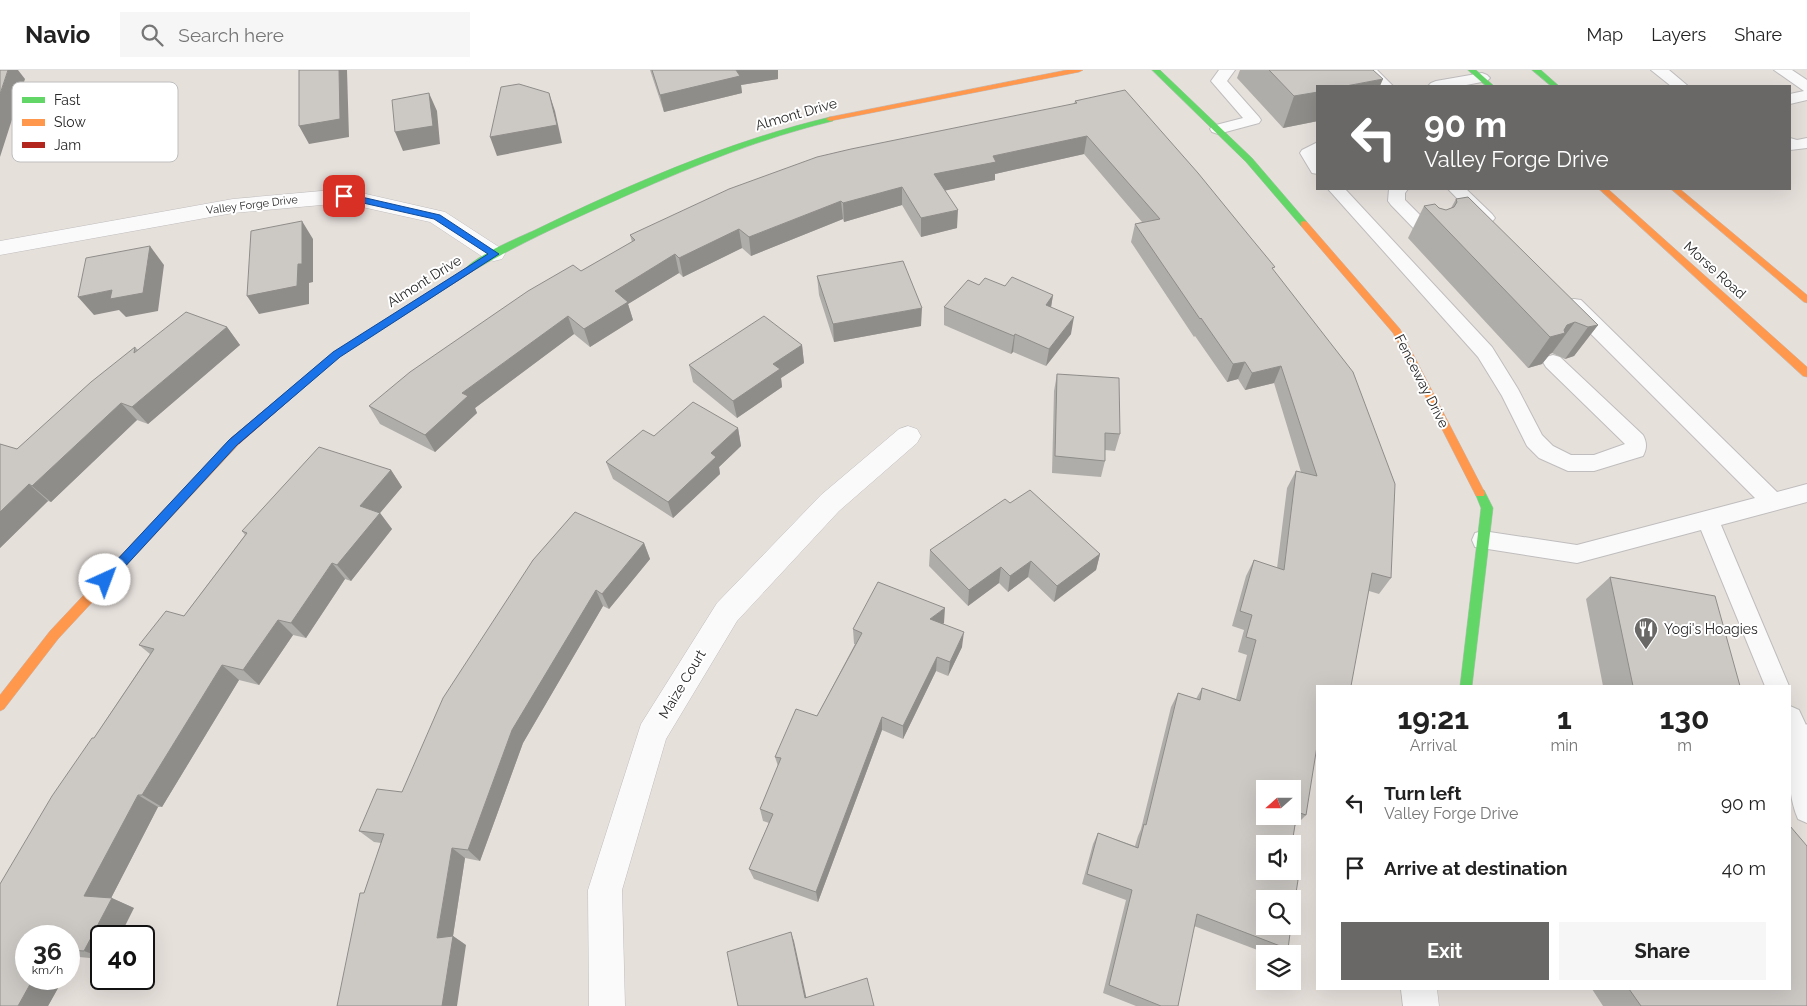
<!DOCTYPE html>
<html lang="en">
<head>
<meta charset="utf-8">
<style>
  body { margin:0; font-family:Raleway,sans-serif; background:#f6f6f6; color:#222; height:100vh; display:flex; flex-direction:column; font-size:19px; white-space:nowrap }
  * { box-sizing:border-box; margin:0 }
  p { font-size:16px; color:#767676 }
  .icon { flex:none; width:28px; height:28px; fill:none; stroke:currentColor; stroke-width:2; stroke-linecap:round; stroke-linejoin:round }
  .map { position:relative; flex:1; overflow:hidden }
  .panel { position:absolute; left:1316px; top:615px; width:475px; height:305px; display:flex; flex-direction:column; background:#fff; border-radius:0px; box-shadow:0 5px 20px #0002 }
  .panel>* { flex:none }
  .top-card { position:absolute; left:1316px; top:15px; width:475px; height:105px; border-radius:0px; box-shadow:0 5px 20px #0002; background:#6a6866; color:#fff; overflow:hidden }
  .needle { width:32px; rotate:249deg }
  .tools { position:absolute; left:1256px; top:710px; display:grid; gap:10px }
  .tools a { display:grid; place-items:center; width:45px; height:45px; border-radius:0px; background:#fff; box-shadow:0 5px 20px #0002; font-size:25px }
  .speed { position:absolute; left:15px; top:855px; display:flex; gap:10px; font-size:25px; font-weight:700; text-align:center }
  .speed>* { display:grid; place-content:center; width:65px; height:65px; border-radius:50%; background:#fff; box-shadow:0 5px 20px #0002; line-height:1 }
  .speed small { font-size:12px; font-weight:400 }
  .speed .limit { border:2px solid #111; border-radius:8px; background:#fff; color:#111 }
  .pin { position:absolute; display:grid; place-items:center; width:42px; height:42px; color:#fff; margin:-21px; border-radius:10px; box-shadow:0 2px 8px #0006 }
  .me { position:absolute; width:55px; margin:-28px; rotate:43deg; stroke-linejoin:round; filter:drop-shadow(0 0 4px #0008) }
  .turn { display:flex; align-items:center; gap:18px; height:105px; padding:0 25px; font-size:22px }
  .turn .icon { width:65px; height:65px; stroke-width:2.5 }
  .turn b { display:block; font-size:35px; line-height:42px }
  .eta { display:flex; justify-content:space-evenly; align-items:center; height:85px; text-align:center }
  .eta b { font-size:30px; font-weight:700; line-height:35px }
  .action { display:flex; gap:10px; margin-top:auto; padding:10px 25px }
  .action a { flex:1; height:58px; border-radius:0px; background:#6a6866; color:#fff; font-size:20px; font-weight:700; line-height:58px; text-align:center }
  .action a+a { background:#f6f6f6; color:#222 }
  ul { padding:0; list-style:none }
  li { display:flex; align-items:center; gap:15px; height:65px; padding:0 25px }
  li div { flex:1 }
  li b { display:block; font-size:19px }
  li em { font-style:normal }
  header { display:flex; align-items:center; gap:30px; box-sizing:border-box; height:70px; padding:0 25px; background:#fff; border-bottom:1px solid #e0e0e0 }
  header strong { font-size:24px }
  nav { display:flex; gap:28px; margin-inline-start:auto; font-size:18px }
  .search { width:350px; height:45px; background:#f6f6f6; display:flex; align-items:center; gap:12px; box-sizing:border-box; padding:0 18px; border-radius:0px; color:#767676; font-size:19px }
  .map>svg:first-child { display:block }
  .lines { fill:none; stroke-linecap:round; stroke-linejoin:round }
  .lane-casing { stroke:#bfbdbd; stroke-width:2 }
  .street-casing { stroke:#bfbdbd; stroke-width:1 }
  .fast-casing { stroke:#bfbdbd; stroke-width:1 }
  .slow-casing { stroke:#bfbdbd; stroke-width:1 }
  .jam-casing { stroke:#bfbdbd; stroke-width:1 }
  .lane { fill:#fbfafa; fill-rule:evenodd }
  .street { fill:#fbfafa; fill-rule:evenodd }
  .fast { fill:#63d668; fill-rule:evenodd }
  .slow { fill:#ff974d; fill-rule:evenodd }
  .jam { fill:#b3261e; fill-rule:evenodd }
  .wall { fill:#afada9 }
  .shaded-wall { fill:#8f8d8a }
  .building { fill:#ccc9c5; stroke:#8f8d8a; fill-rule:evenodd }
  .route { fill:#1a73e8; stroke:#114b97 }
  .labels { text-anchor:middle; dominant-baseline:central; stroke-width:4; stroke-linejoin:round; paint-order:stroke }
  .far-street-label { font-size:11px; fill:#272727; stroke:#fff }
  .street-label { font-size:14px; fill:#272727; stroke:#fff }
  .poi-label { font-size:14px; fill:#272727; stroke:#fff; text-anchor:start }
  .key { fill:#fff; stroke:#bebebe; stroke-width:1 }
  .key-label { font-size:14px; fill:#272727 }
</style>
</head>
<body>
<header>
<strong>Navio</strong>
<div class="search"><svg class="icon" aria-label="search" viewBox="0 0 24 24"><circle cx="10" cy="10" r="6"/><path d="M15 15l6 6"/></svg>Search here</div>
<nav><a>Map</a><a>Layers</a><a>Share</a></nav>
</header>
<div class="map">
<svg width="1807" height="936" viewBox="0 0 1807 936">
  <rect width="100%" height="100%" fill="#e6e0db"/>
  <g class="lines">
    <g class="lane-casing">
      <path id="lane" d="M1219,0H1235L1227,11L1259,47L1261,50L1259,53L1218,64L1212,62L1210,59L1212,56L1243,48L1211,11Z
        M1360,0H1377L1393,16H1376Z
        M1651,0H1669L1688,16H1671Z
        M1774,0H1792L1807,10V30L1790,34V24L1804,21Z
        M1482,3L1487,5L1490,8L1487,11L1461,16H1428L1431,13L1436,11Z
        M1790,68L1797,70L1807,68V78L1790,80Z
        M1318,72V104L1312,103L1300,83L1302,80Z
        M1328,119H1345L1492,277L1518,319L1542,365L1553,376L1571,385H1594L1625,374L1546,297L1543,292L1546,287L1553,285L1560,287L1643,365C1647,373 1647,378 1643,386L1594,401H1568L1539,388L1527,376L1502,326L1478,287Z
        M1389,119H1408L1405,123V130L1435,160L1438,164L1435,168L1429,170L1423,168L1391,135L1388,131Z
        M1448,119H1466L1492,144L1495,148L1492,152L1486,154L1480,152Z
        M1574,229L1581,230L1777,422L1807,414V432L1721,455L1789,616H1765L1701,460L1577,493L1475,477L1472,470L1475,463L1483,461L1577,475L1755,428L1567,240L1565,235L1567,230Z
        M1790,636L1799,640L1806,655L1807,654V753L1798,749C1784,718 1790,670 1790,636Z"/>
    </g>
    <g class="street-casing">
      <path id="street" d="M344,119L445,142L502,179L505,184L502,189L494,191L486,189L430,152L344,133L233,143L0,185V171L233,129Z
        M908,356L917,359L921,366L917,373L839,441L737,551L666,669L622,820L625,936H589L588,820L641,654L717,533L821,425L899,359Z
        M1401,919H1437L1439,936H1403Z"/>
    </g>
    <g class="fast-casing">
      <path id="fast" d="M1152,0H1160L1252,88L1307,152V156H1301L1246,92Z
        M1468,0H1476L1494,16H1486Z
        M1532,0H1541L1559,16H1551Z
        M830,47H833V51C762,68 696,95 630,124C576,148 523,171 473,201L470,202L465,199C477,185 517,168 535,160C628,115 729,71 830,47Z
        M1480,419L1484,420L1493,438L1472,616H1460L1481,438L1475,423Z"/>
    </g>
    <g class="slow-casing">
      <path id="slow" d="M1067,0H1083L1079,2L830,51L826,49L830,47Z
        M1599,119H1608L1807,297V307L1803,306Z
        M1671,119H1680L1807,225V233L1804,232Z
        M1304,151L1307,152L1400,259L1485,423L1484,426H1476L1393,263L1301,156V152Z
        M235,367L239,368L240,371L239,374L58,569L4,639L0,641V625L50,561L231,368Z"/>
    </g>
    <g class="jam-casing">
      <path id="jam" d="M470,196L475,199L473,201L340,286L239,374H231L230,371L231,368L334,282Z"/>
    </g>
    <use href="#lane" class="lane"/>
    <use href="#street" class="street"/>
    <use href="#fast" class="fast"/>
    <use href="#slow" class="slow"/>
    <use href="#jam" class="jam"/>
  </g>
  <path class="wall" d="M650,0H778V9L741,15L742,23L664,42Z
    M1240,0H1373L1318,16V51L1283,58L1237,8Z
    M1075,31L1273,200L1391,508L1379,524L1369,521L1318,616L1306,745L1295,756L1286,806L1288,879L1281,884H1268L1194,856L1178,936H1136L1103,923L1126,830L1082,814L1093,774L1098,763L1135,776L1138,766L1141,759L1171,637L1178,623L1196,629L1202,618L1236,629L1247,585L1238,582L1244,560L1232,556L1246,506L1254,490L1277,498L1287,418L1296,401L1301,402L1274,313L1245,320L1238,309L1227,312L1195,266L1194,267L1131,172L1135,154L1142,152L1084,84L995,104V110L945,120L957,158L921,167L902,135L844,152L843,149L751,186L742,178L683,207L679,203L628,234L633,250L590,277L574,264L475,338L477,343L435,382L380,354L369,336L581,201L632,172L630,165L1074,34Z
    M1456,129L1598,255L1574,286L1565,289L1552,283L1550,284L1542,294L1528,298L1408,168L1424,136L1439,138L1446,140L1451,138Z
    M817,206L921,256L834,272L819,225Z
    M979,215L1005,216L1053,225L1051,237L1071,264L1046,296L1013,282L1011,284L944,255V237Z
    M227,257L240,275L148,354L137,350L51,432L48,431L0,478V374L17,379L135,277L138,280Z
    M802,275L804,293L781,308L782,317L737,348L693,312L689,295Z
    M1057,304L1120,364L1115,381L1105,380V391L1101,407L1052,403L1054,321Z
    M738,358L741,376L719,397L720,404L673,448L613,409L606,392L654,366Z
    M391,400L402,417L380,443L392,459L351,511L345,509L306,568L293,565L259,615L239,610L162,737H158L111,828L134,838L101,866V889L79,887L69,908V866L26,909H68L67,912L62,911L48,936H0L94,668L150,584L139,575L184,546L245,465L242,461Z
    M1010,433L1100,484L1096,500L1054,532L1028,507L1008,522L999,513L968,536L929,496L930,480Z
    M644,473L650,489L609,539L603,536L523,673L480,791L465,788L453,866L466,875L364,823L381,773L374,772L359,761L402,722L533,490Z
    M1610,507L1740,616H1603L1586,529Z
    M944,553L943,554L962,577L948,606L936,601L903,669L882,660L818,832L754,809L749,799L769,753L763,751L760,739L778,696L775,687L817,646L855,574H854L853,559Z
    M1592,919H1790L1807,936H1603Z"/>
  <path class="shaded-wall" d="M8,0H18L25,9L0,87V24Z
    M339,0H347L349,67L309,74L299,56Z
    M736,0H778V9L741,15L742,23L664,42L660,25Z
    M1383,9L1380,16H1346Z
    M1318,22V51L1283,58L1294,26Z
    M429,23L437,41L440,74L403,81L395,62Z
    M549,23L555,41L562,73L497,86L490,67Z
    M1087,66L1084,84L995,104V110L934,123V104L993,86Z
    M902,117V135L844,152L843,133Z
    M841,131L843,149L751,186L749,167Z
    M958,140L957,158L921,167V148Z
    M302,151L313,169V212L309,213V234L259,244L247,226L298,194Z
    M739,159L742,178L683,207L679,188Z
    M150,176L164,195L158,241L126,247L119,240L94,245L78,227L112,220Z
    M675,184L679,203L628,234L633,250L590,277L584,259L615,221Z
    M1053,225L1050,243L1046,235Z
    M922,238L921,256L834,272L833,254Z
    M568,246L574,264L475,338L477,343L435,382L425,365L462,323Z
    M1074,247L1071,264L1046,296L1049,279Z
    M1575,252L1552,283L1550,284L1542,294L1528,298L1550,267L1567,255Z
    M1598,255L1574,286L1565,289L1588,257Z
    M227,257L240,275L148,354L132,337Z
    M1015,264L1013,282L1011,284L1014,266Z
    M802,275L804,293L781,308L782,317L737,348L733,331L773,294Z
    M1245,292L1238,309L1227,312L1233,294Z
    M1281,296L1274,313L1245,320L1252,303Z
    M121,333L137,350L51,432L32,416Z
    M738,358L741,376L719,397L720,404L673,448L668,432L711,383Z
    M391,400L402,417L380,443L392,459L351,511L337,495L360,436Z
    M29,414L48,431L0,478V442Z
    M644,473L650,489L609,539L602,524Z
    M1100,484L1096,500L1054,532L1057,516Z
    M1031,491L1028,507L1008,522L1010,506Z
    M332,493L345,509L306,568L291,553Z
    M1001,497L999,513L968,536L969,520Z
    M596,520L603,536L523,673L480,791L468,780L512,660Z
    M945,538L944,553L929,564L930,549Z
    M278,550L293,565L259,615L243,600Z
    M964,562L962,577L948,606L950,592Z
    M937,587L936,601L903,669V656Z
    M222,595L239,610L162,737L142,725Z
    M882,647V660L818,832L816,822Z
    M138,725L158,737L107,836L84,826Z
    M452,778L465,788L453,866L466,875L457,936H442L437,868Z
    M112,828L134,838L120,866H101V887L84,881Z
    M791,862L794,871L808,935L805,928Z
    M69,884L79,887L69,908Z
    M33,909H53L62,911L48,936H18Z
    M56,909H68L67,912Z"/>
  <path class="building" d="M0,0H8L0,24Z
    M299,0H339L340,49L299,56Z
    M652,0H736L740,6L660,25Z
    M1269,0H1373L1383,9L1346,16H1318V22L1294,26Z
    M519,14L549,23L557,55L490,67L501,17Z
    M1125,20L1198,103L1251,168L1275,197L1272,198L1353,302L1395,414L1391,508L1372,503L1351,616H1318V670L1306,745L1297,742L1292,774H1265V801H1287L1286,806L1298,810L1292,849V829H1265V856H1291L1288,879L1197,844L1178,936H1161L1109,915L1132,820L1087,804L1098,763L1138,778L1144,754L1146,755L1178,623L1200,630L1202,618L1240,631L1256,570L1246,567L1252,545L1240,541L1254,490L1284,500L1296,401L1317,406L1281,296L1252,303L1245,292L1233,294L1201,248L1200,249L1135,154L1160,149L1087,66L993,86L996,92L934,104L958,140L921,148L902,117L843,133L841,131L749,167L739,159L679,188L675,184L615,221L628,232L584,259L568,246L462,323L468,326L425,365L369,336L410,302L528,221L573,195L581,201L635,170L630,165L729,119L817,87L851,79L1077,33L1075,31ZM1265,719H1292V746H1265Z
    M429,23L433,56L395,62L392,30Z
    M1468,127L1598,255L1588,257L1575,252L1567,255L1564,260L1565,263L1550,267L1424,136L1435,134L1439,138L1446,140L1454,137L1457,132L1456,129Z
    M302,151V194H298L297,216L247,226L251,161Z
    M150,176L143,223L110,229L112,220L78,227L86,188Z
    M903,191L922,238L833,254L817,206Z
    M1012,207L1053,225L1046,235L1074,247L1049,279L1015,264L1014,266L944,237L968,210L979,215L985,208L1005,216Z
    M186,242L227,257L132,337L121,333L32,416L29,414L0,442V374L17,379L91,312L135,277L134,283Z
    M764,246L802,275L773,294L780,299L733,331L689,295Z
    M1057,304L1119,308L1120,364L1105,363V391L1055,386Z
    M693,332L738,358L711,383L716,387L668,432L606,392L643,360L654,366Z
    M319,377L391,400L360,436L380,443L337,495L332,493L291,553L278,550L243,600L222,595L142,725H138L84,826L112,828L84,881L69,880V866H26V909H33L18,936H0V814L52,726L92,668H94L154,579L139,575L166,541L184,546L247,463L242,461Z
    M1030,420L1100,484L1057,516L1031,491L1010,506L1001,497L969,520L930,480L1005,429L1010,433Z
    M575,442L644,473L602,524L596,520L512,660L468,780L452,778L437,868L453,866L442,936H337L360,823H364L384,764L359,761L377,719L402,722L443,628L533,490Z
    M1610,507L1715,526L1740,616H1633Z
    M878,512L945,538L930,549L964,562L950,592L937,587L903,656L882,647L816,822L749,799L773,744L760,739L781,688L775,687L796,639L817,646L862,563L853,559Z
    M1790,756L1807,776V936H1641L1629,919H1790Z
    M791,862L805,928L867,908L874,936H738L727,882Z"/>
  <path class="route" d="M344,123L440,145L499,184L340,287L237,375L109,514H101L99,510L101,507L229,370L333,282L488,184L434,149L341,128V124Z"/>
  <defs>
    <g id="restaurant-pin" transform="scale(1.25)"><path d="M0 17L-7.5 6A9.5 9.5 0 1 1 7.5 6Z" fill="#6a6866" stroke="#fff"/><path d="M-5-6h1v4h1v-4h1v4h1v-4h1v5L-1.5 .5V6h-2V.5L-5-1ZM5-6V6H3V1.5H1.5Q1.5-4 5-6Z" fill="#fff"/></g>
  </defs>
  <g fill-rule="evenodd">
    <use href="#restaurant-pin" x="1646" y="559"/>
  </g>
  <g class="labels">
    <g class="far-street-label">
      <text transform="translate(252 135) rotate(-7)">Valley Forge Drive</text>
    </g>
    <g class="street-label">
      <text transform="translate(796 44) rotate(-16)">Almont Drive</text>
      <text transform="translate(1715 200) rotate(42)">Morse Road</text>
      <text transform="translate(424 211) rotate(-32)">Almont Drive</text>
      <text transform="translate(1422 311) rotate(63)">Fenceway Drive</text>
      <text transform="translate(682 614) rotate(-59)">Maize Court</text>
    </g>
    <g class="poi-label">
      <text x="1664" y="559">Yogi's Hoagies</text>
    </g>
  </g>
  <rect x="12" y="12" width="166" height="80" rx="8" class="key"/>
  <rect x="22" y="27" width="23" height="6" fill="#63d668"/>
  <rect x="22" y="49" width="23" height="7" fill="#ff974d"/>
  <rect x="22" y="72" width="23" height="6" fill="#b3261e"/>
  <g class="key-label">
    <text x="54" y="35">Fast</text>
    <text x="54" y="57">Slow</text>
    <text x="54" y="80">Jam</text>
  </g>
</svg>
<div class="tools">
<a><svg class="needle" viewBox="-14 -14 28 28"><path d="M0-13l5 13h-10z" fill="#e53935"/><path d="M0 13l5-13h-10z" fill="#767676"/></svg></a>
<a><svg class="icon" aria-label="sound" viewBox="0 0 24 24"><path d="M4 9h4l5-4v14l-5-4H4zM17 9q2 3 0 6"/></svg></a>
<a><svg class="icon" aria-label="search" viewBox="0 0 24 24"><circle cx="10" cy="10" r="6"/><path d="M15 15l6 6"/></svg></a>
<a><svg class="icon" aria-label="layers" viewBox="0 0 24 24"><path d="M12 4l9 5-9 5-9-5zM3 14l9 5 9-5"/></svg></a>
</div>
<div class="speed"><div>36<small>km/h</small></div><div class="limit">40</div></div>
<div class="pin" style="left:344px;top:126px;background:#d93025"><svg class="icon" aria-label="arrive" viewBox="0 0 24 24"><path d="M6 21V4h12l-3 4 3 4H6"/></svg></div>
<svg class="me" style="left:105px;top:510px" viewBox="-20 -20 40 40"><circle r="19" fill="#fff"/><path d="M0-13L10 11 0 6-10 11z" fill="#1a73e8"/></svg>
<div class="top-card">
<div class="turn"><svg class="icon" aria-label="left" viewBox="0 0 24 24"><path d="M17 20v-9H6M10 6l-5 5 5 5"/></svg><div><b>90 m</b>Valley Forge Drive</div></div>
</div>
<section class="panel">
<div class="eta">
<div><b>19:21</b><p>Arrival</p></div>
<div><b>1</b><p>min</p></div>
<div><b>130</b><p>m</p></div>
</div>
<ul>
<li><svg class="icon" aria-label="left" viewBox="0 0 24 24"><path d="M17 20v-9H6M10 6l-5 5 5 5"/></svg><div><b>Turn left</b><p>Valley Forge Drive</p></div><em>90 m</em></li>
<li><svg class="icon" aria-label="arrive" viewBox="0 0 24 24"><path d="M6 21V4h12l-3 4 3 4H6"/></svg><div><b>Arrive at destination</b></div><em>40 m</em></li>
</ul>
<div class="action"><a>Exit</a><a>Share</a></div>
</section>
</div>
</body>
</html>
